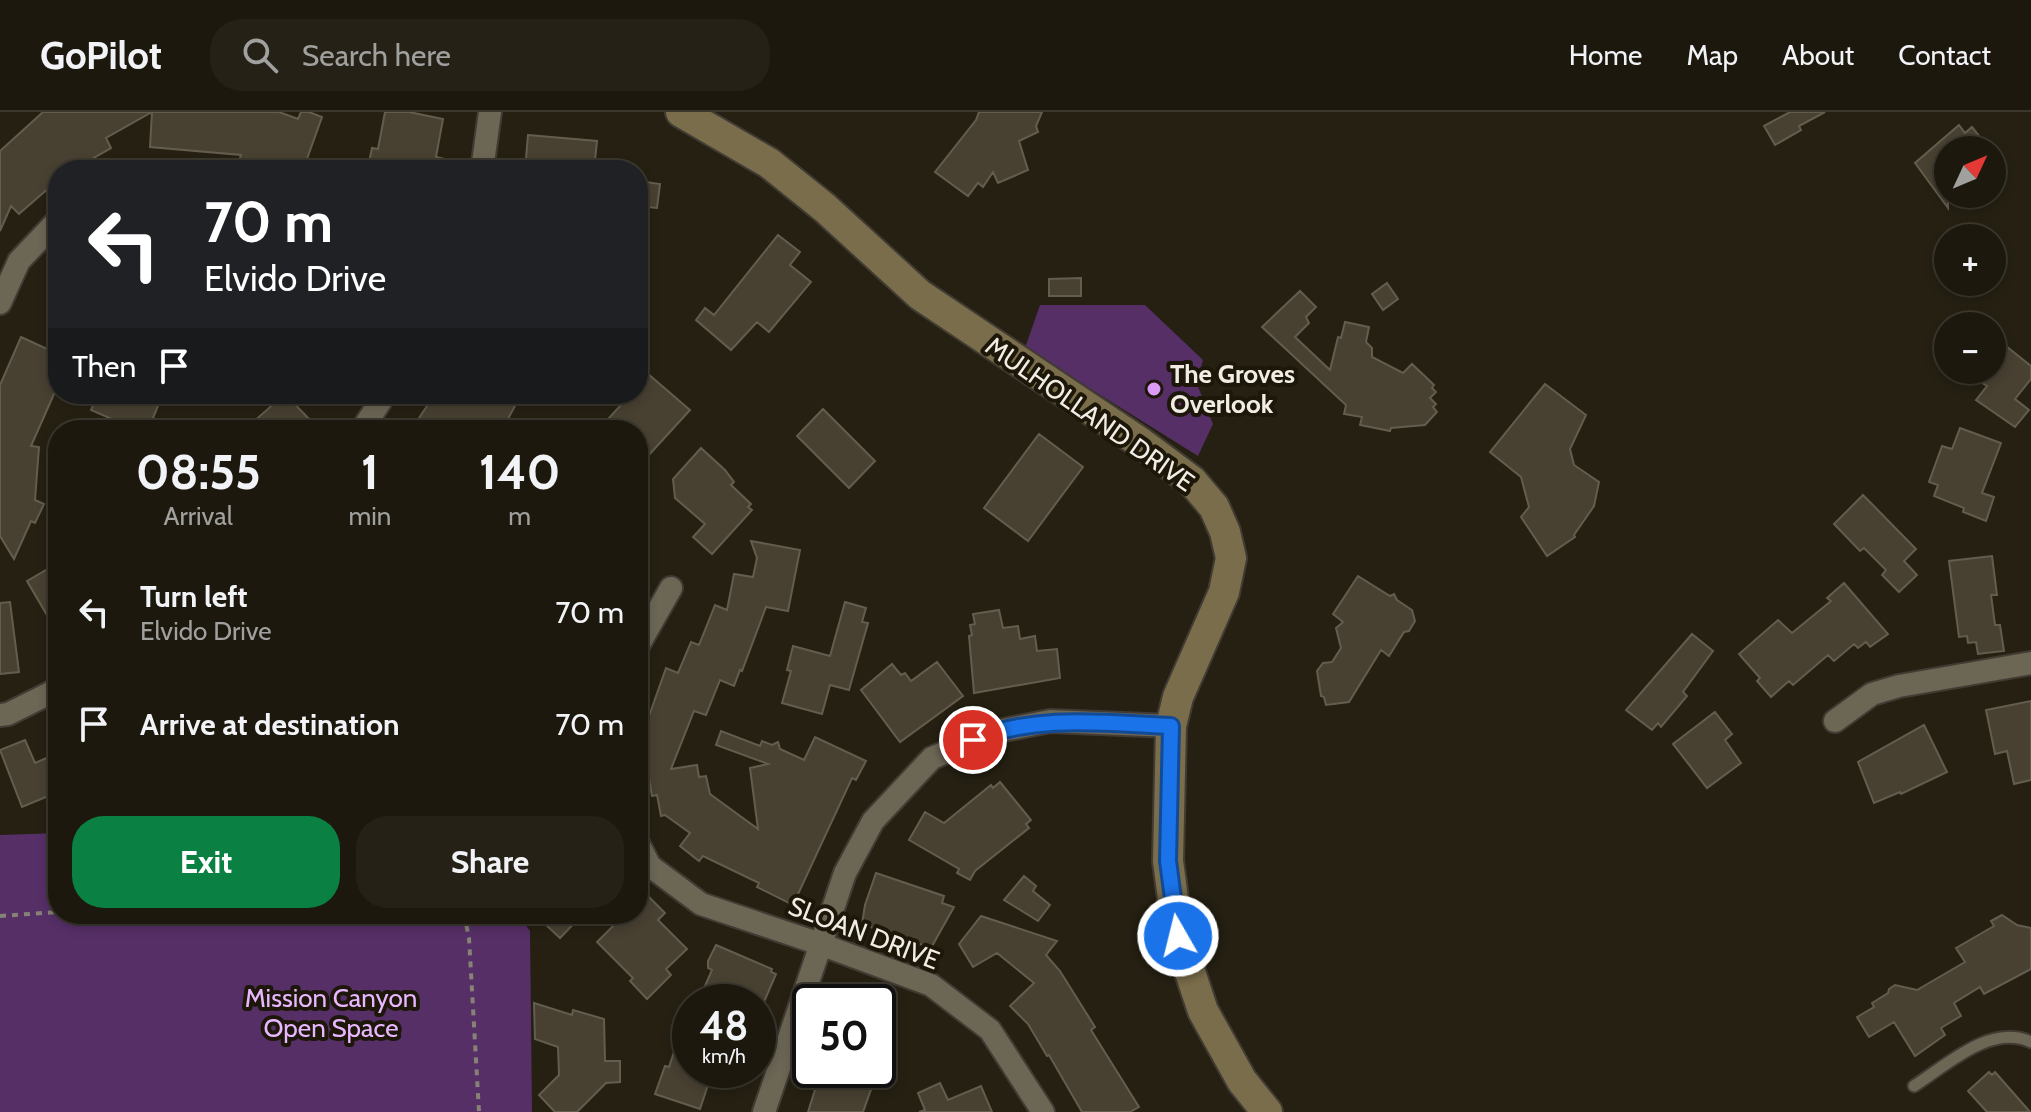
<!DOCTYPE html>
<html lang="en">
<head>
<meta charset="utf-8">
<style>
  body { margin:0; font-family:Cabin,sans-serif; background:#252117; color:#f1f3f6; height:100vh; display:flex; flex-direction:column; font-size:30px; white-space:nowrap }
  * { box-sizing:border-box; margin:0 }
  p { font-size:26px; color:#a0a09e }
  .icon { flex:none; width:44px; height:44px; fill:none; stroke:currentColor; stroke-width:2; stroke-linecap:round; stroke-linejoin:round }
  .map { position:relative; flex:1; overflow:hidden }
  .side { position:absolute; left:48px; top:308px; width:600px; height:504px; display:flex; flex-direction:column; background:#1c180e; border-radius:32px; box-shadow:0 4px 12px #0003,0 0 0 2px #3a372e }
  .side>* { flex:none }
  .guide { position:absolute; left:48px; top:48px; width:600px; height:244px; border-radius:32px; box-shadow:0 4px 12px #0003,0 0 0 2px #3a372e; background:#202124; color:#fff; overflow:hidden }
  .needle { width:52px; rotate:46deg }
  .buttons { position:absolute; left:1934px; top:24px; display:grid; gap:16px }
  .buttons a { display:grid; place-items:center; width:72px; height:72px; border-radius:50%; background:#1c180e; box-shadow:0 4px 12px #0003,0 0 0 2px #3a372e; font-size:40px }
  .speed { position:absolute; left:672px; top:872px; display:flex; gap:16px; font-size:40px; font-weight:700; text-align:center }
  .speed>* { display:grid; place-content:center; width:104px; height:104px; border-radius:50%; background:#1c180e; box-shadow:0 4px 12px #0003,0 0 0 2px #3a372e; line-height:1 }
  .speed small { font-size:20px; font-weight:400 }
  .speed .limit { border:4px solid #111; border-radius:12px; background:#fff; color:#111 }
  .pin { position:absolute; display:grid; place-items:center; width:68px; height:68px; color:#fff; margin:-34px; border:4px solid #fff; border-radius:50%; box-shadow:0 2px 8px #0007 }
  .me { position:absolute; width:88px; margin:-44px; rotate:352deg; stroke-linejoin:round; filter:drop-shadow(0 0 6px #0008) }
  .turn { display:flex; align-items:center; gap:28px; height:168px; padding:0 24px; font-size:36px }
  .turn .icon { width:104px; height:104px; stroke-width:2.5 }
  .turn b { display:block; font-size:56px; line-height:68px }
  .then { display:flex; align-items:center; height:76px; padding:0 24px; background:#0003; gap:16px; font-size:30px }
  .eta { display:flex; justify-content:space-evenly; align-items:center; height:136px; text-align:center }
  .eta b { font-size:48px; font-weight:700; line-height:56px }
  .action { display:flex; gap:16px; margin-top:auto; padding:16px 24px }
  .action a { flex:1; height:92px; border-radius:32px; background:#0b8043; color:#fff; font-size:32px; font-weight:700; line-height:92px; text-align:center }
  .action a+a { background:#252117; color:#f1f3f6 }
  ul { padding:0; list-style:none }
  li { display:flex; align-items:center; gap:24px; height:112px; padding:0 24px }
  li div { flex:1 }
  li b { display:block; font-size:30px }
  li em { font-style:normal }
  header { display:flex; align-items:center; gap:48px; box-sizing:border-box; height:112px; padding:0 40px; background:#1c180e; border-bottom:2px solid #3a372e }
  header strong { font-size:38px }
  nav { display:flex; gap:44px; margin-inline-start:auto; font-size:28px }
  .search { width:560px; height:72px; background:#252117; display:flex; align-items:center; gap:20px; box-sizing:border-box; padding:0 28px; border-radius:32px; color:#a0a09e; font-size:30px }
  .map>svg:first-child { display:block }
  .green { fill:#562f67 }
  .building { fill:#484132; stroke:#635d4d; stroke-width:2 }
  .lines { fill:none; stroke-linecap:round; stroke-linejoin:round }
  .lane-casing { stroke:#413b33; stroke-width:15 }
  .street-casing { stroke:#413b33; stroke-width:26 }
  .secondary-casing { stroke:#413b33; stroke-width:34 }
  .path { stroke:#868276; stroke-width:4; stroke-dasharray:6 6; stroke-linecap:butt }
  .lane { stroke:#6c6655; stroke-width:11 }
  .street { stroke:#6c6655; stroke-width:22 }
  .secondary { stroke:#7a6d4b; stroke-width:30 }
  .route-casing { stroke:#114b97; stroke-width:20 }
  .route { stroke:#1a73e8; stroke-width:14 }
  .poi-dot { fill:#da9af6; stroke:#1c1709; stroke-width:3 }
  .labels { text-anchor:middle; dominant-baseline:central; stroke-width:8; stroke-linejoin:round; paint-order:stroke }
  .poi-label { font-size:26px; font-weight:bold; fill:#f1ede4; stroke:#1c1709; text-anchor:start }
  .street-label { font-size:26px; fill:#f1ede4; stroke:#1c1709 }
  .park-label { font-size:26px; fill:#e9b7ff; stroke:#1c1709 }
</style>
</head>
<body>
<header>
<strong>GoPilot</strong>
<div class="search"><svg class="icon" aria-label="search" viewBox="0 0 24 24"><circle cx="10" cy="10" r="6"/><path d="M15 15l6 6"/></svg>Search here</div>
<nav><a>Home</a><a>Map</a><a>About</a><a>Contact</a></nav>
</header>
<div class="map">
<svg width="2031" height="1000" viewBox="0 0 2031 1000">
  <rect width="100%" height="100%" fill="#252012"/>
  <path class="green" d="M1040,193H1145L1203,248L1197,272L1213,312L1198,344L1025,236Z
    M58,721V802H518L530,819L532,1000H0V723Z"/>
  <path class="building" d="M43,0H279L298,7L301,0H309L322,5L303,58H245L237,55L241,43L150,35L152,0L106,26L111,36L81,53L79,49L69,58H58V68L19,102L11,94L0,119V39Z
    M385,0H409L443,7L436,45L466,52L465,58H384L368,55L372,36L378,37Z
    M979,0H1042L1036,14L1038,20L1019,29L1028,58L998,71L993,60L983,75L978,71L968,84L935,60L976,8Z
    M1790,0H1825L1799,14L1801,18L1775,33L1764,14Z
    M1959,13L1965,21L1972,15L1990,38H1948V96L1915,51Z
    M528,23L597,29L594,58H525Z
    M639,69L660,72L657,96L638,94Z
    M778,123L800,140L790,153L811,170L769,220L757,210L731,238L696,208L705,196L714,203Z
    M1081,166V184H1049V167Z
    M1387,171L1398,187L1383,198L1372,182Z
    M1300,179L1316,195L1306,205L1309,211L1295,225L1330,258L1338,225L1341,226L1345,210L1369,215L1366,230L1372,236V245L1403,261L1412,252L1434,273L1432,276L1436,280L1430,286L1436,292L1433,295L1437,300L1425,313L1391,316L1390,319L1360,313L1362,305L1344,302L1346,293L1262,215Z
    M21,225L58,242V273L31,334L39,335L35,388L44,392L35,411L31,409L14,447L0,424V273Z
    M2006,234L2031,254V267L2015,287L2029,298L2015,315L1976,288L1987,274L1979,269L1988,258H1992V252Z
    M647,261L690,298L638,355V318H599L612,309L609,306L631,282H638V272Z
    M1545,272L1586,303L1570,337L1574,353L1599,370L1594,394L1574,423L1575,425L1547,444L1521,405L1529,395L1521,365L1490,340Z
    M98,282H163L148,318H137L91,298Z
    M285,282L313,311L305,318H244Z
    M435,282H511L507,290L515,294L502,318H411Z
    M823,297L875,349L849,376L797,324Z
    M1960,316L2001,331L1982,381L1994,385L1986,409L1963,400L1964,396L1934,384L1938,373L1929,370L1942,334L1952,337Z
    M1039,322L1083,355L1028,429L984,396Z
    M701,336L725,358L734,370L731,373L751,392L748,395L752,398L712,442L693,425L705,412L675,386L673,367Z
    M1863,383L1916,437L1904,449L1917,463L1899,480L1882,463L1886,458L1864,436L1860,439L1834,412Z
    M751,429L800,438L788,499L766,495L742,559L740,558L734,574L720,568L706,603L694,599L671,657L697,653L699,665L706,664L710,682L758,717L750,656L768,652L716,633L721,619L760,634L762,629L772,633L778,630L780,637L804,648L815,625L866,649L856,668L852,666L793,793L757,775L759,771L703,744L699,749L680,734L690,721L665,703L661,704L657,683L652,684L645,642L640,641L647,623L643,621L666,556L678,561L691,530L699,533L715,493L727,498L734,462L753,465L757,446Z
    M1992,444L1997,483H1991L1995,513H2000L2004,539L1978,542L1976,530L1968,531L1967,524L1959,525L1949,449Z
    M58,451V522L27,469Z
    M1358,464L1390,484L1394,482L1397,488L1412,498L1415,509L1409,519L1404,520L1389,544L1381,538L1349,590L1326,593L1324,585L1321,584L1317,559L1323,551L1332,550L1341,536L1336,516L1343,510L1333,502Z
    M1844,471L1888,522L1870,535L1866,530L1858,536L1854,532L1834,549L1828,543L1793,573L1789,569L1771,585L1757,569L1760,566L1739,542L1778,508L1792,521L1831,489L1827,486Z
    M10,490L19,560L0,562V491Z
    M845,490L866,496L862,510L868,511L849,578L830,573L822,602L782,591L791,559L787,558L793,534L830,544Z
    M999,498L1003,516L1018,514L1020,527L1035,524L1037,539L1057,537L1060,566L974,581L969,524L972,523L970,513L975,512L973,502Z
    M1692,522L1713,539L1683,580L1687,584L1661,615L1658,611L1652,618L1626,598Z
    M937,550L963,584L900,630L861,578L892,552L901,563L905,561L911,569Z
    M2031,589V668L2014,672L2007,639L1995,642L1986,598Z
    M1715,600L1732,622L1725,628L1741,651L1707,676L1673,632Z
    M1924,613L1947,660L1901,682L1900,680L1874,691L1858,650Z
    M25,628L35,651L58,641V680L22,695L0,638Z
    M1000,670L1031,708L1026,712L1029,716L975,759L970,768L957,761L959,757L909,728L925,700L944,711L991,673L993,676Z
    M876,761L944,784L942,791L954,795L931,836L862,812L865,793Z
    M1024,764L1036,774L1033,779L1050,793L1038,809L1004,788Z
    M646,782L665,801L658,808L687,837L666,857L671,863L647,887L630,869L633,866L597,830L625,802H638V789Z
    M555,802H583L560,826L545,812Z
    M2002,803L2017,813L2031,816V857L1984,882L1980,875L1954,891L1961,904L1941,916L1945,923L1915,944L1894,910L1869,925L1857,905L1874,895L1872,891L1888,881L1889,877L1895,873L1917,878L1965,850L1956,836L1994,814L1991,809Z
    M981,804L1057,829L1046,843L1060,859L1095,915L1091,918L1139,995L1130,1000H1082L1049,943L1047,944L1028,912L1010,894L1034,871L997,841L973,855L959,832Z
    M716,833L772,857L771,860L776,862L764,890H698L712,858L708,856V849Z
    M534,891L572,903L573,898L604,907L605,949H620V970L606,971L577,1000H555L539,983L559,963L558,935L535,927Z
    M687,901H690V958H713L700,997L655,982L665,954L669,955Z
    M846,958H878L863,1000H808L819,965L840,973Z
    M1989,960L1992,963L1995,960L2030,1000H1987L1968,979Z
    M940,971L948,988L981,974L992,1000H919L925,998L918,981Z"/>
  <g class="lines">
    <g class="lane-casing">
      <path id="lane" d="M1914,974C1947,953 1991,911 2031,930"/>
    </g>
    <g class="street-casing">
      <path id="street" d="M482,58L490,0
        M0,191L19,149L58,108
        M362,318L385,282
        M638,534L671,476
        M0,603L8,602L58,577
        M1835,609L1872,582L1899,574L2031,551
        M638,731L650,754L701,792L820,832L931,873L990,918L1043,1000
        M764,1000L845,761L873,709L932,646L994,620L1050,609L1171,614"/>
    </g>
    <g class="secondary-casing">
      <path id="secondary" d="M681,0L769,51L825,96L920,183L1141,331L1192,369L1214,395L1225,420L1231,446L1224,480L1178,585L1171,614L1168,749L1178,824L1203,899L1242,969L1267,1000"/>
    </g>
    <path class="path" d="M464,802L469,826L479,1000
      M0,804L58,800"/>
    <use href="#lane" class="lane"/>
    <use href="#street" class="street"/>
    <use href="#secondary" class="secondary"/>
  </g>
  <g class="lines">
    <g class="route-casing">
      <path id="route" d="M973,628C1036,602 1104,611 1171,614L1168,749L1178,824"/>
    </g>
    <use href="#route" class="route"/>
  </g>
  <circle class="poi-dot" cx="1154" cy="277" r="8"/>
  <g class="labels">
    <g class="poi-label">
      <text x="1170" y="262">The Groves<tspan x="1170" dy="30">Overlook</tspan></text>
    </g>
    <g class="street-label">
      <text transform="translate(1090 302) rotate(35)">MULHOLLAND DRIVE</text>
      <text transform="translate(864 821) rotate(21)">SLOAN DRIVE</text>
    </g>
    <g class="park-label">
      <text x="331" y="886">Mission Canyon<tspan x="331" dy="30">Open Space</tspan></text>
    </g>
  </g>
</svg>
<div class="buttons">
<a><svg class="needle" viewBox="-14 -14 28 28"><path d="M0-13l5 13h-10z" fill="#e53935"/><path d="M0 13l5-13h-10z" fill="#a0a09e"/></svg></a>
<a>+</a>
<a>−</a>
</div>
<div class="speed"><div>48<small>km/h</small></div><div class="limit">50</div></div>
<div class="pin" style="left:973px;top:628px;background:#d93025"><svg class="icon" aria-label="arrive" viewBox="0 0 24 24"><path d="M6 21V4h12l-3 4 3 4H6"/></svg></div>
<svg class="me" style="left:1178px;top:824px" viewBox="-20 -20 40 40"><circle r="17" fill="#1a73e8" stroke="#fff" stroke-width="3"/><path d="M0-11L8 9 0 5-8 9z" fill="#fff"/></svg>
<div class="guide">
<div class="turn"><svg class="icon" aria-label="left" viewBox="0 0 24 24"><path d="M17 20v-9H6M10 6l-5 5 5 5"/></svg><div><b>70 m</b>Elvido Drive</div></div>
<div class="then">Then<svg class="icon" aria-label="arrive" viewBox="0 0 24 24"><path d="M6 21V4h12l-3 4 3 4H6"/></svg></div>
</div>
<section class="side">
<div class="eta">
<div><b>08:55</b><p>Arrival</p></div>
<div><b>1</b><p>min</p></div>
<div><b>140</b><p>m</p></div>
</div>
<ul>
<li><svg class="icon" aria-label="left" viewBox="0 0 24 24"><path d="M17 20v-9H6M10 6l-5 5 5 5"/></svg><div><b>Turn left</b><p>Elvido Drive</p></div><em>70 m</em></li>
<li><svg class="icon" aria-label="arrive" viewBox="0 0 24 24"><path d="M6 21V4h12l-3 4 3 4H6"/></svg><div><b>Arrive at destination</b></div><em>70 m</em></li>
</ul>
<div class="action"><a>Exit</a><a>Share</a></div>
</section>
</div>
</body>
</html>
